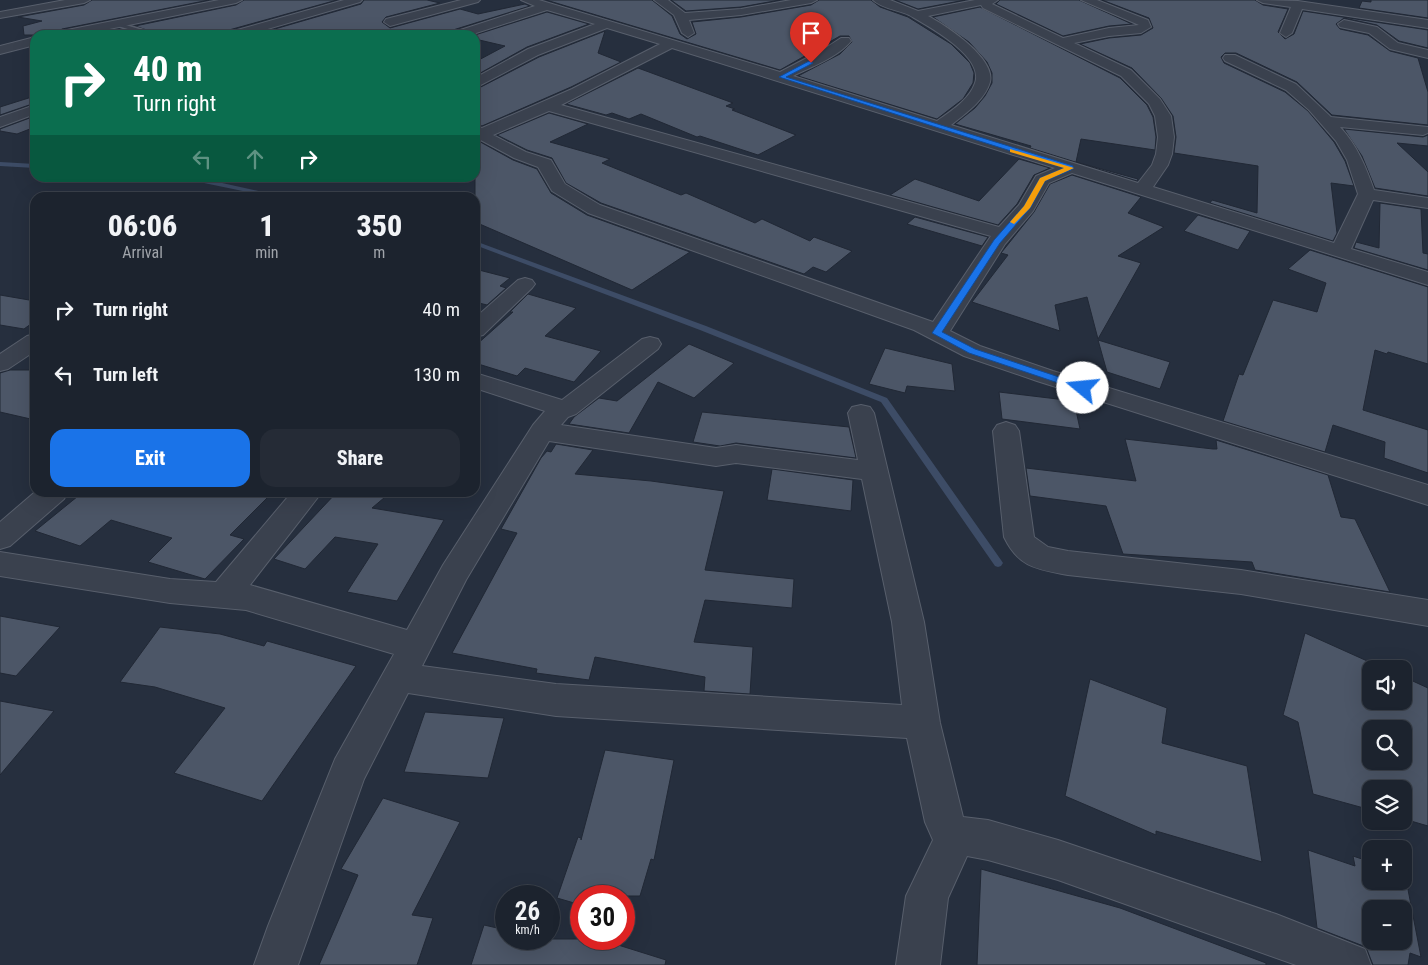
<!DOCTYPE html>
<html lang="en">
<head>
<meta charset="utf-8">
<style>
  body { margin:0; font-family:"Roboto Condensed",sans-serif; background:#252b36; color:#f1f3f6; height:100vh; display:flex; flex-direction:column; font-size:19px; white-space:nowrap }
  * { box-sizing:border-box; margin:0 }
  p { font-size:16px; color:#a0a4aa }
  .icon { flex:none; width:28px; height:28px; fill:none; stroke:currentColor; stroke-width:2; stroke-linecap:round; stroke-linejoin:round }
  .map { position:relative; flex:1; overflow:hidden }
  .side { position:absolute; left:30px; top:192px; width:450px; height:305px; display:flex; flex-direction:column; background:#1c232e; border-radius:15px; box-shadow:0 5px 20px #0002,0 0 0 1px #3a404a }
  .side>* { flex:none }
  .hud { position:absolute; left:30px; top:30px; width:450px; height:152px; border-radius:15px; box-shadow:0 5px 20px #0002,0 0 0 1px #3a404a; background:#0b6e4f; color:#fff; overflow:hidden }
  .controls { position:absolute; left:1362px; top:660px; display:grid; gap:10px }
  .controls a { display:grid; place-items:center; width:50px; height:50px; border-radius:10px; background:#1c232e; box-shadow:0 5px 20px #0002,0 0 0 1px #3a404a; font-size:25px }
  .speed { position:absolute; left:495px; top:885px; display:flex; gap:10px; font-size:25px; font-weight:700; text-align:center }
  .speed>* { display:grid; place-content:center; width:65px; height:65px; border-radius:50%; background:#1c232e; box-shadow:0 5px 20px #0002,0 0 0 1px #3a404a; line-height:1 }
  .speed small { font-size:12px; font-weight:400 }
  .speed .limit { border:8px solid #d22; background:#fff; color:#111 }
  .pin { position:absolute; display:grid; place-items:center; width:42px; height:42px; color:#fff; margin:-51px -21px; border-radius:50% 50% 50% 0; rotate:-45deg; box-shadow:0 0 5px #0007 }
  .pin .icon { rotate:45deg }
  .me { position:absolute; width:55px; margin:-28px; rotate:287deg; stroke-linejoin:round; filter:drop-shadow(0 0 4px #0008) }
  .turn { display:flex; align-items:center; gap:18px; height:105px; padding:0 20px; font-size:22px }
  .turn .icon { width:65px; height:65px; stroke-width:2.5 }
  .turn b { display:block; font-size:35px; line-height:42px }
  .lanes { display:flex; align-items:center; height:48px; padding:0 20px; background:#0003; justify-content:center; gap:25px; direction:ltr }
  .lanes .off { opacity:.35 }
  .eta { display:flex; justify-content:space-evenly; align-items:center; height:85px; text-align:center }
  .eta b { font-size:30px; font-weight:800; line-height:35px }
  .button { display:flex; gap:10px; margin-top:auto; padding:10px 20px }
  .button a { flex:1; height:58px; border-radius:15px; background:#1a73e8; color:#fff; font-size:20px; font-weight:800; line-height:58px; text-align:center }
  .button a+a { background:#252b36; color:#f1f3f6 }
  ul { padding:0; list-style:none }
  li { display:flex; align-items:center; gap:15px; height:65px; padding:0 20px }
  li div { flex:1 }
  li b { display:block; font-size:19px }
  li em { font-style:normal }
  .map>svg:first-child { display:block }
  .lines { fill:none; stroke-linecap:round; stroke-linejoin:round }
  .stream { fill:#3d4c66; fill-rule:evenodd }
  .building { fill:#4c5667; stroke:#212835; fill-rule:evenodd }
  .service-casing { stroke:#585f6c; stroke-width:3 }
  .minor-casing { stroke:#585f6c; stroke-width:2 }
  .service { fill:#3a414e; fill-rule:evenodd }
  .minor { fill:#3a414e; fill-rule:evenodd }
  .route { fill:#1a73e8; stroke:#114b97 }
  .slow { fill:#f59e0b }
</style>
</head>
<body>
<div class="map">
<svg width="1428" height="965" viewBox="0 0 1428 965">
  <rect width="100%" height="100%" fill="#262f3e"/>
  <g class="lines">
    <path class="stream" d="M0,162L35,164V168L0,166Z
      M169,178L204,179L290,198H277L204,183L171,180Z
      M475,241L706,326L887,398L1001,560L1003,563L1001,566L998,567L995,566L881,402L700,330L475,245Z"/>
  </g>
  <path class="building" d="M92,0H209L62,29L54,35H24L23,26L42,21L18,17L84,5Z
    M244,0H337L229,30L226,35H161L135,26L236,5Z
    M364,0H427L440,3L386,17L382,22L390,28L460,9L478,14L525,4L530,6L453,30L451,33L434,30L424,35H254L361,4Z
    M546,0H652L672,16L680,34L687,39L696,34L692,22L741,17L811,5L819,0H871L880,7L908,17L951,44L970,63L974,73L973,83L963,99L937,119L798,76L840,54L852,42L849,36H840L780,70Z
    M671,0H780L741,7L686,11Z
    M895,0H965L918,9Z
    M1000,0H1079L1132,24L1109,26L1063,36L996,4Z
    M1102,0H1255L1263,5L1288,9L1278,32L1285,39L1294,34L1303,11L1428,30V48L1399,41L1377,25L1344,18L1336,24L1340,29L1368,35L1390,51L1418,58L1428,92V125L1332,115L1297,82L1236,53H1225L1221,57L1224,63L1285,92L1308,111L1334,142L1345,161L1354,186L1331,183L1337,233L1333,241L1210,203L1212,200L1257,213L1258,166L1174,153L1176,137L1173,116L1161,98L1132,68L1080,44L1109,38L1141,35L1153,28L1149,18Z
    M1371,0H1428V18L1359,8L1362,1L1371,2Z
    M980,7L1120,78L1147,105L1153,117L1156,137L1155,150L1081,139L1076,162L1138,179L1137,181L1030,148L1031,146L955,124L975,108L985,96L992,83V73L987,62L969,42L933,17Z
    M547,12L589,24L527,47L475,76V62L505,46L475,39V35Z
    M120,29L141,35H89Z
    M605,31L598,53L621,62L571,87L482,126L475,124V90L539,57Z
    M638,68L733,103L726,106L735,109L732,110L796,135L758,155L700,136L697,137L641,114L629,119L612,113L606,115L566,104Z
    M35,96V103L0,115V107Z
    M549,113L588,124L550,142L610,159L602,163L681,195L686,193L755,223L762,219L810,241L814,237L852,251L826,272L813,267L804,274L601,203L566,183L552,158L527,150L497,135Z
    M35,116V127L17,134L0,131V129Z
    M1344,129L1423,137L1428,135V146L1397,143L1428,172V196L1375,188L1362,156Z
    M475,139L513,160L537,169L551,193L587,215L690,252L632,290L475,222Z
    M1019,159L1050,168L1034,175L1017,204L998,225L890,195L915,179L979,201Z
    M1072,175L1141,197L1128,213L1164,227L1118,256L1141,263L1098,339L1087,297L1055,305L1060,331L972,302L1008,255L1001,253L1034,212L1050,184Z
    M1380,203L1421,209L1423,253L1428,254V270L1354,248L1356,242L1379,248Z
    M1198,215L1250,231L1238,250L1184,231Z
    M915,217L988,237L982,246L907,224Z
    M1310,250L1428,287V364L1388,352L1387,354L1375,350L1363,410L1428,430V473L1384,458L1385,442L1333,425L1325,452L1223,421L1239,374L1243,375L1273,300L1317,312L1326,283L1288,269Z
    M475,269L510,278L500,286L506,288L487,305L479,303L475,306Z
    M528,294L576,308L545,336L601,351L574,382L525,368L517,376L475,363V346L513,312H510Z
    M0,295L35,301V321L24,329L0,325Z
    M1098,340L1170,362L1160,389L1107,372Z
    M689,344L734,363L694,398L658,382L629,433L569,424L574,417L599,398L617,401Z
    M885,348L952,364L955,391L907,386L905,393L869,384Z
    M10,370H35V420L0,412V373Z
    M999,392L1074,401L1080,429L1002,419Z
    M702,412L849,427L856,458L736,443L720,446L693,442Z
    M1125,439L1213,449H1217L1216,440L1328,475L1341,517L1355,519L1390,592L1255,570L1252,562L1123,554L1106,506L1030,496L1026,468L1136,481Z
    M556,444L593,450L575,474L651,481L724,491L705,570L794,579L792,608L705,600L694,642L753,647L750,694L704,691L705,677L595,657L589,680L536,673L537,669L452,653L517,533L501,529L541,458L547,451L551,452Z
    M772,469L853,480L851,511L767,500Z
    M83,492H273L230,535L244,539L205,579L148,562L172,538L111,520L80,546L35,531Z
    M337,492H391L372,508L444,520L397,601L347,592L378,544L335,537L305,569L274,559Z
    M0,616L60,627L16,676L0,673Z
    M160,627L220,634L264,646L267,641L356,666L262,801L174,773L225,708L155,687L120,682Z
    M1305,633L1385,669H1371V701H1404V677L1428,688V826L1404,819V789H1371V810L1313,794L1298,722L1283,715ZM1371,729H1404V761H1371Z
    M1090,679L1167,708L1162,743L1247,766L1262,862L1156,831V835L1065,796Z
    M0,701L54,711L0,775Z
    M425,712L504,718L488,778L404,772Z
    M605,750L674,760L654,860L651,859L640,896H581V905L557,898L578,837L581,838V840Z
    M383,798L460,822L412,915L433,918L417,965H319L358,875L341,869Z
    M1308,850L1355,866L1353,856L1371,862V881H1404L1405,874L1421,957L1410,953L1408,965H1373L1366,947L1317,928ZM1371,909H1404V941H1371Z
    M981,869L1120,908L1266,963V965H977Z
    M484,925L506,930V939H599L666,960L665,965H471Z"/>
  <g class="lines">
    <g class="service-casing">
      <path id="service" d="M115,23H119L159,35H147L115,25Z"/>
    </g>
    <g class="minor-casing">
      <path id="minor" d="M65,0H90L84,3L0,18V12Z
        M219,0H242L236,3L80,35H56L62,31Z
        M344,0H362L360,2L247,35H228L230,32Z
        M461,0H480L478,2L390,26L384,22L386,19Z
        M521,0H539L780,72L824,49L841,38H849L851,41C838,57 811,67 793,76L937,121C951,111 969,100 975,83C985,56 926,25 909,15C898,10 881,8 873,0H890L918,11L975,0H998L992,4L1063,38L1109,28L1139,25L1081,0H1097L1148,20L1151,27L1141,33L1109,36L1074,43L1131,70L1160,99L1171,116L1174,137L1172,154L1168,165L1153,187L1334,243L1358,194L1347,160L1336,141L1309,110L1286,90L1225,61L1223,58L1225,55H1235L1296,84L1331,117L1428,127V133L1423,135L1340,127C1357,145 1366,167 1374,190L1428,198V208L1373,200L1351,249L1428,272V285L1072,173L1049,183L1033,211L1005,244L950,331L980,346L1053,371L1428,485V505L1037,381L964,356L914,330L588,213L552,191L538,167L514,158L475,137V126L482,128L572,89L660,44L607,28L538,55L475,88V78L528,49L595,24L547,10L470,35H452L454,32L535,6ZM981,5L983,8L1121,76L1149,104L1155,116L1158,137L1156,154L1152,165L1138,183L951,125C965,114 985,100 990,82C996,58 945,25 928,16ZM672,48L1055,168L1036,176L1019,205L999,227L561,105ZM549,111L991,236L933,322L600,205L565,184L551,160L526,152L493,135Z
        M654,0H668L685,13L741,9L791,0H817L811,3L741,15L689,20L694,33L688,37L682,33L674,15Z
        M1257,0L1298,1L1428,20V28L1302,9L1292,33L1286,37L1280,33L1291,7L1263,3Z
        M1344,20L1377,27L1398,43L1428,50V58L1390,49L1369,33L1340,27L1338,24Z
        M35,37V45L0,54V46Z
        M35,105V114L0,127V117Z
        M525,278L532,280L535,284L532,288L483,335L475,337V318L518,280Z
        M35,334V351L8,369L0,371V354L27,336Z
        M650,337L658,339L661,344L658,349L576,414L568,417L561,425L716,448L736,445L858,460L848,413L852,407L861,405L870,407L874,413L924,622L940,723L963,817L988,820L1058,840L1276,914L1365,949L1371,965H1296L1058,880L988,860L967,856L948,898L940,965H896L906,896L933,840L925,822L907,738L556,716L408,693L364,779L298,965H254L268,926L335,759L394,654L246,610L170,603L0,576V552L170,579L216,582L292,492H322L250,585L407,630L443,565L533,425L545,411L475,388V373L562,400L642,339ZM549,441L716,466L736,463L862,479L892,622L902,705L556,684L422,666L466,580Z
        M1006,422L1015,425L1019,431L1034,537L1048,547L1068,551L1241,570L1428,600V626L1241,594L1068,575C1037,569 1019,568 1004,537L993,431L997,425Z
        M35,492H68L64,499L10,546L0,549V522Z"/>
    </g>
    <use href="#service" class="service"/>
    <use href="#minor" class="minor"/>
  </g>
  <path class="route" d="M809,61L813,63L786,77L1073,166V169L1045,181L1031,207L1000,243L942,332L975,349L1086,386V390H1079L969,353L932,333L994,240L1024,206L1040,178L1064,168L779,77Z"/>
  <path class="slow" d="M1010,149L1074,168L1045,181L1030,208L1014,224L1010,222L1024,206L1040,178L1064,168L1010,152Z"/>
</svg>
<div class="controls">
<a><svg class="icon" aria-label="sound" viewBox="0 0 24 24"><path d="M4 9h4l5-4v14l-5-4H4zM17 9q2 3 0 6"/></svg></a>
<a><svg class="icon" aria-label="search" viewBox="0 0 24 24"><circle cx="10" cy="10" r="6"/><path d="M15 15l6 6"/></svg></a>
<a><svg class="icon" aria-label="layers" viewBox="0 0 24 24"><path d="M12 4l9 5-9 5-9-5zM3 14l9 5 9-5"/></svg></a>
<a>+</a>
<a>−</a>
</div>
<div class="speed"><div>26<small>km/h</small></div><div class="limit">30</div></div>
<div class="pin" style="left:811px;top:63px;background:#d93025"><svg class="icon" aria-label="arrive" viewBox="0 0 24 24"><path d="M6 21V4h12l-3 4 3 4H6"/></svg></div>
<svg class="me" style="left:1083px;top:388px" viewBox="-20 -20 40 40"><circle r="19" fill="#fff"/><path d="M0-13L10 11 0 6-10 11z" fill="#1a73e8"/></svg>
<div class="hud">
<div class="turn"><svg class="icon" aria-label="right" viewBox="0 0 24 24"><path d="M7 20v-9h11M14 6l5 5-5 5"/></svg><div><b>40 m</b>Turn right</div></div>
<div class="lanes"><svg class="icon off" aria-label="left" viewBox="0 0 24 24"><path d="M17 20v-9H6M10 6l-5 5 5 5"/></svg><svg class="icon off" aria-label="ahead" viewBox="0 0 24 24"><path d="M12 20V5M6 11l6-6 6 6"/></svg><svg class="icon" aria-label="right" viewBox="0 0 24 24"><path d="M7 20v-9h11M14 6l5 5-5 5"/></svg></div>
</div>
<section class="side">
<div class="eta">
<div><b>06:06</b><p>Arrival</p></div>
<div><b>1</b><p>min</p></div>
<div><b>350</b><p>m</p></div>
</div>
<ul>
<li><svg class="icon" aria-label="right" viewBox="0 0 24 24"><path d="M7 20v-9h11M14 6l5 5-5 5"/></svg><div><b>Turn right</b></div><em>40 m</em></li>
<li><svg class="icon" aria-label="left" viewBox="0 0 24 24"><path d="M17 20v-9H6M10 6l-5 5 5 5"/></svg><div><b>Turn left</b></div><em>130 m</em></li>
</ul>
<div class="button"><a>Exit</a><a>Share</a></div>
</section>
</div>
</body>
</html>
